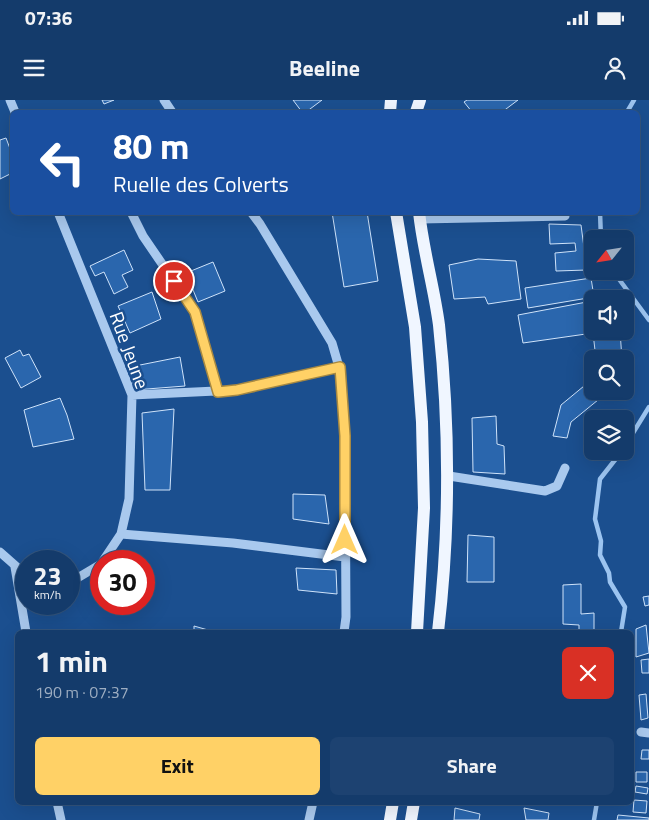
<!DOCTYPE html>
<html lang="en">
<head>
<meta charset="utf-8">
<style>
  body { margin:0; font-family:"Titillium Web",sans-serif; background:#1d4271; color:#f1f3f6; height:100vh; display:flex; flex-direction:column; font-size:19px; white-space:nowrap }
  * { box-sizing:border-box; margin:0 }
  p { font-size:16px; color:#9dadc1 }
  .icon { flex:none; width:28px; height:28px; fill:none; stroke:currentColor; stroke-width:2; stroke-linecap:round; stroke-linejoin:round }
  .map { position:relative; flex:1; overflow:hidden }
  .side { position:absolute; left:15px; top:530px; width:619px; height:175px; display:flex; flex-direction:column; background:#143b6b; border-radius:8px; box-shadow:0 5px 20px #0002,0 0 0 1px #33557e }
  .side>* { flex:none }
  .guide { position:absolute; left:10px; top:10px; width:630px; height:105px; border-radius:8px; box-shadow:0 5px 20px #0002,0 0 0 1px #33557e; background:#1a4fa0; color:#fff; overflow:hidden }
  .needle { width:32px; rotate:240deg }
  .fabs { position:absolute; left:584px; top:130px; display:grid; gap:10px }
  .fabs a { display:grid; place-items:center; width:50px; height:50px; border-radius:8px; background:#143b6b; box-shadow:0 5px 20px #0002,0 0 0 1px #33557e; font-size:25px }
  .speed { position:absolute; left:15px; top:450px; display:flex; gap:10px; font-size:25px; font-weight:700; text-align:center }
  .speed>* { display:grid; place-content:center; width:65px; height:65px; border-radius:50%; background:#143b6b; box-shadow:0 5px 20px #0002,0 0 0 1px #33557e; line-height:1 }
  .speed small { font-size:12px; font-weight:400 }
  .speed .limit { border:8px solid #d22; background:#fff; color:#111 }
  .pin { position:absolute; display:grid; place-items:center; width:42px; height:42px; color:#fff; margin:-21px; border:2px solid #fff; border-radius:50%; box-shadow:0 1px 5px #0007 }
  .me { position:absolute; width:55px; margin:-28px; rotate:0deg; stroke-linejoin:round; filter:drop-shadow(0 0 4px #0008) }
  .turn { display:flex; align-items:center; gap:18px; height:105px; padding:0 20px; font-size:22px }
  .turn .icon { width:65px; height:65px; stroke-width:2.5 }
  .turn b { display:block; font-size:35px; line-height:42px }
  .round { display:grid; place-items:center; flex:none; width:52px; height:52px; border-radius:8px; background:#1d4271 }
  .headline { display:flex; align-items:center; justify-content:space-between; height:85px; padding:0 20px }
  h1 { font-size:30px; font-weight:700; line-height:38px }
  .action { display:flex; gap:10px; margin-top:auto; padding:10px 20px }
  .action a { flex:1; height:58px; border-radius:8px; background:#ffd166; color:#111; font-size:20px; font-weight:700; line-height:58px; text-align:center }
  .action a+a { background:#1d4271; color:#f1f3f6 }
  .status { display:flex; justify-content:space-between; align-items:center; height:35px; padding:0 25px; background:#143b6b; direction:ltr }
  .status svg { height:14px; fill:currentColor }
  header { display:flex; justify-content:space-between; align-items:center; height:65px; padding:0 20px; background:#143b6b; font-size:22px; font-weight:700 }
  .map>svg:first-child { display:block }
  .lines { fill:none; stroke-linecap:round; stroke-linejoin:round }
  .stream { stroke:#9cc4f0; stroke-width:4.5 }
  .building { fill:#2a66ad; stroke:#cfe3fa }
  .minor { stroke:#a9c9ee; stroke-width:9 }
  .major { stroke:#f0f6ff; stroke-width:12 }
  .route-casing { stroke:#a68842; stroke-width:12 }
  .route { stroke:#ffd166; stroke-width:9 }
  .labels { text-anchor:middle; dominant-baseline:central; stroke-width:5; stroke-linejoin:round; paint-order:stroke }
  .street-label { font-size:19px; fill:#fff; stroke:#1b4f8f }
</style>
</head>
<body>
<div class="status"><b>07:36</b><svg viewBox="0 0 49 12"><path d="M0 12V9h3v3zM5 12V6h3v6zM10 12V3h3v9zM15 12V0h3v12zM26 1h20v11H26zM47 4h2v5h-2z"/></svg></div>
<header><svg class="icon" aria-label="menu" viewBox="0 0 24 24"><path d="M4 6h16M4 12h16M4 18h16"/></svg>Beeline<svg class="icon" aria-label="person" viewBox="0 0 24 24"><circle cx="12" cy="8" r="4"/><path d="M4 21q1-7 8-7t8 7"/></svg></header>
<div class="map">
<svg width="649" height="720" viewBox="0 0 649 720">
  <rect width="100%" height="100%" fill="#1b4f8f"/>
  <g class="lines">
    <path class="stream" d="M627,12L634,0
      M600,112L601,139
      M613,171L649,220
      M625,346L649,307
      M621,532L625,507L610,482L609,473L600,455L601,441L595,419L600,379L622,351
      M594,720L597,702"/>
  </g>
  <path class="building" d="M102,0H114L104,4Z
    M293,0H322L306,12H302Z
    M467,0H518L502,12H472L464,2Z
    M6,38L12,54V73L0,79V40Z
    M332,112H367L378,181L344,187Z
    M549,124L581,125L587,170L556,171L555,153L576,151L575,143L550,144Z
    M124,150L133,170L122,175L128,187L114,194L104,172L95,176L90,166Z
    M478,159L516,161L521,199L488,204L485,197L454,199L449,165Z
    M213,162L225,191L198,202L186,173Z
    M591,178L594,197L528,208L525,188Z
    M152,192L161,219L130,233L118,206Z
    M592,201V231H620L622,259H596L593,233L523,243L518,215Z
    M20,250L23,256L29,254L41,277L21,288L5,258Z
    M180,257L185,286L134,290L130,267Z
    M592,271V291H609L571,322L567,338L553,336L561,305L584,286Z
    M60,298L67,315L74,339L33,347L24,310Z
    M174,309L170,390H145L142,313Z
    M496,316L497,344L504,346L505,374L473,372L472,318Z
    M293,394L325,395L329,424L293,419Z
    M468,435L494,437V482H467Z
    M296,468L336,470L337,494L298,490Z
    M581,484V514L594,513V532H579V525L563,524V485Z
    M649,496V505L645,506L643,497Z
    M646,525L649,553L636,557V529Z
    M194,526L215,532H194Z
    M649,559V573H642L641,560Z
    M646,594L648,618L641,620L639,595Z
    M642,650H649V659H641Z
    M636,672H647V682H636Z
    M636,686L648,688L647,694L635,692Z
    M634,700L647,701L646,713L633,712Z
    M455,708L480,714L479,720H454Z
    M524,708L549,713L548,720H526Z
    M618,715L649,718V720H617Z"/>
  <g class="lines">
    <path class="minor" d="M10,0L15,12
      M164,0L172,12
      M58,112L132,295L129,399L121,434L103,461
      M131,112L143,136L195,212L218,292
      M251,112L260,124L332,243L339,267L345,336L346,517L344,532
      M420,119L565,116
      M132,295L237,290L339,267
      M449,376L545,391L557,386L565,368
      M121,434L233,443L345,457
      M0,452L26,475
      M15,467L26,532
      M69,483L101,464
      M641,632L649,633
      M57,702L61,720
      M309,720L313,702"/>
    <path class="major" d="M390,12L391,0
      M416,12L420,0
      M396,112L415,227L422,322L424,408L417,532
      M419,112C423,150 434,187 439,225C450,328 450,430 438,532
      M390,720L393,702
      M411,720L414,702"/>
  </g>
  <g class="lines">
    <g class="route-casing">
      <path id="route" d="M174,181L195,212L218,292L237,290L340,267L345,336V440"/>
    </g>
    <use href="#route" class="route"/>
  </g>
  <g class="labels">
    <g class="street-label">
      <text transform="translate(130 250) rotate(70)">Rue Jeune</text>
    </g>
  </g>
</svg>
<div class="fabs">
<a><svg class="needle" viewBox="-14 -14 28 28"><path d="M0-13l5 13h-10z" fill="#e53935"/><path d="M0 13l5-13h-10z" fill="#9dadc1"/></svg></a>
<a><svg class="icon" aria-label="sound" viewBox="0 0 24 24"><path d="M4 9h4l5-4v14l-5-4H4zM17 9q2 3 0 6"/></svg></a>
<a><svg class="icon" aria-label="search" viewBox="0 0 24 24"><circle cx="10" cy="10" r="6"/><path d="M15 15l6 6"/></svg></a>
<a><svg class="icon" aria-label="layers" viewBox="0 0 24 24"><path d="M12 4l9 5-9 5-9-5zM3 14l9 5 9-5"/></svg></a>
</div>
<div class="speed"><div>23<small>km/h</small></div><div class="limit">30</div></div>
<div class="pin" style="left:174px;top:181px;background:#d93025"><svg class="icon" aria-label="arrive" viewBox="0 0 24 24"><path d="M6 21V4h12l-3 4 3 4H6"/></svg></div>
<svg class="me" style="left:345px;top:440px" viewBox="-20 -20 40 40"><path d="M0-17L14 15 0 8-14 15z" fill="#ffd166" stroke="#fff" stroke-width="4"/></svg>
<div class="guide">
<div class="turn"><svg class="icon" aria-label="left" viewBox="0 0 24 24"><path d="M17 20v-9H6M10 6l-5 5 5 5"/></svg><div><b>80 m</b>Ruelle des Colverts</div></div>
</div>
<section class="side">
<div class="headline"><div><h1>1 min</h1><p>190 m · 07:37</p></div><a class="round" style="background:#d93025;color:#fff"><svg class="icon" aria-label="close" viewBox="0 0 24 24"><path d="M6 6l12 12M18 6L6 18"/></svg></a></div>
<div class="action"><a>Exit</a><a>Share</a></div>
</section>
</div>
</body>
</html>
